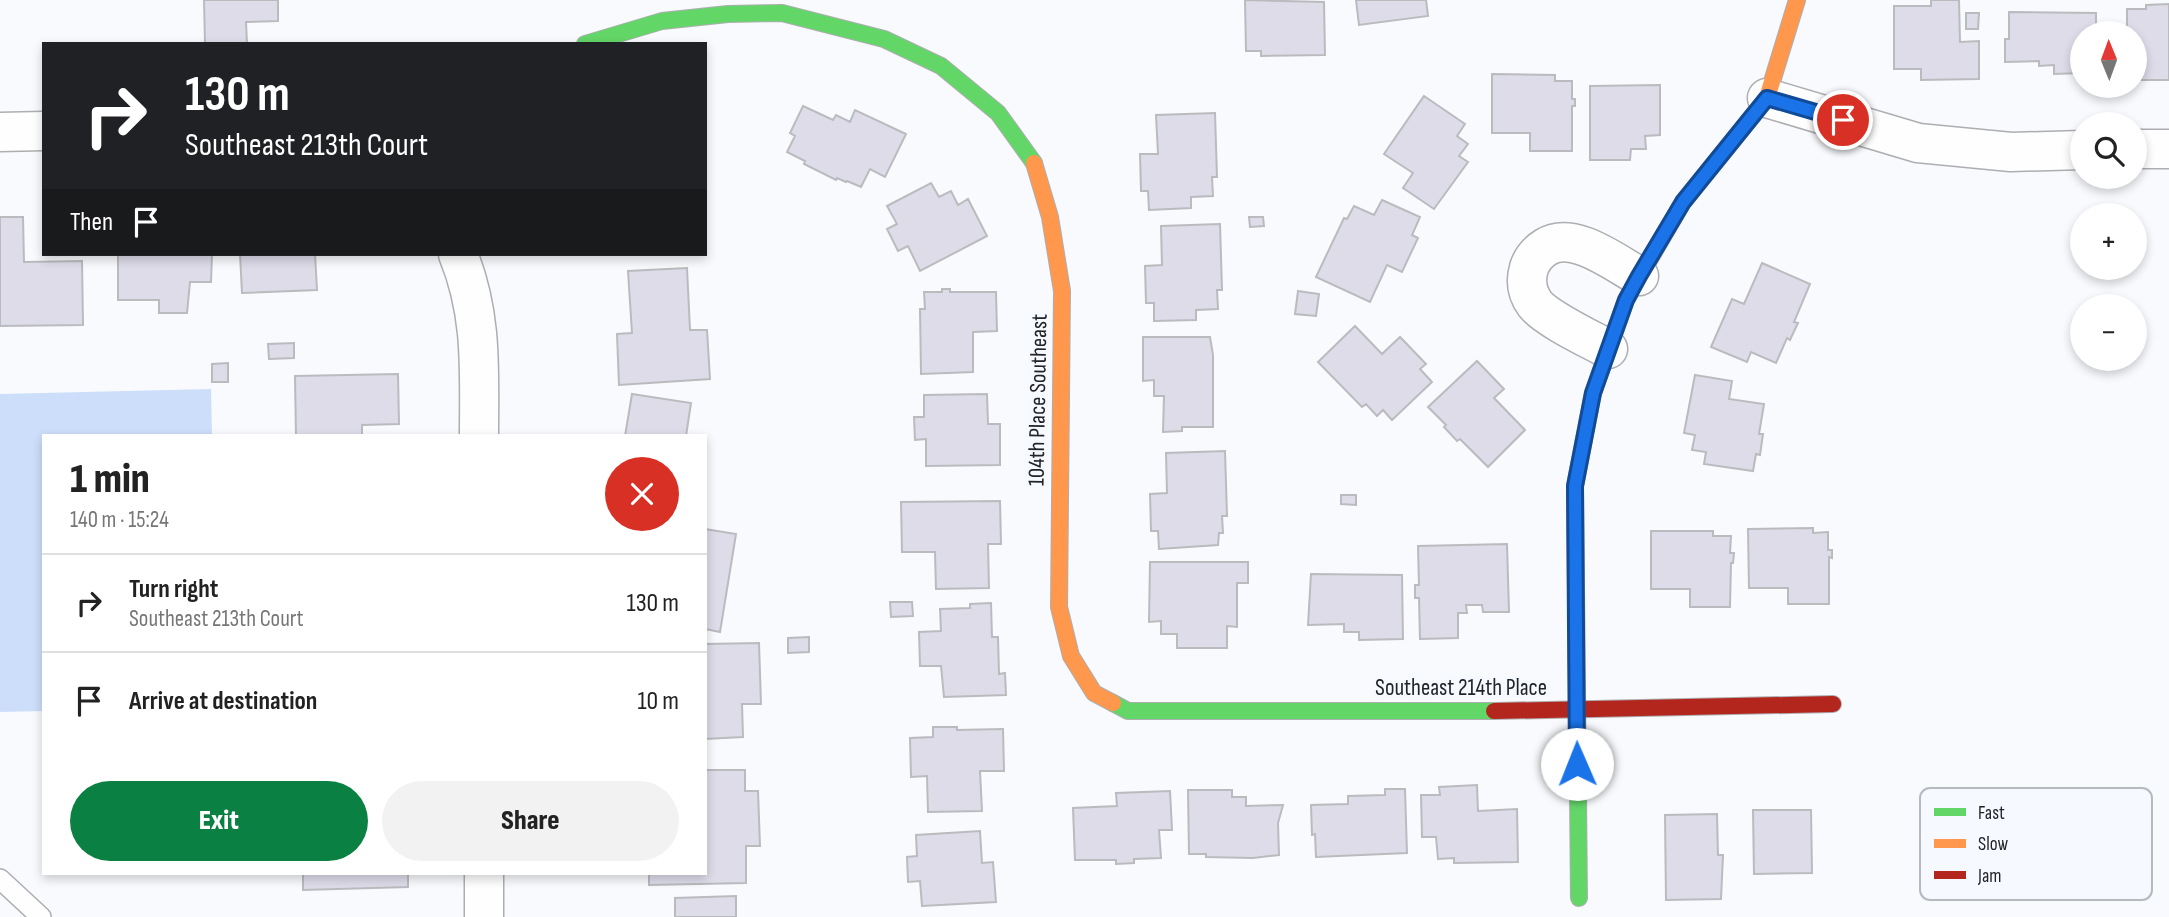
<!DOCTYPE html>
<html lang="en">
<head>
<meta charset="utf-8">
<style>
  body { margin:0; font-family:"Sofia Sans Condensed",sans-serif; background:#f2f2f2; color:#222; height:100vh; display:flex; flex-direction:column; font-size:26px; white-space:nowrap }
  * { box-sizing:border-box; margin:0 }
  p { font-size:23px; color:#767676 }
  .icon { flex:none; width:38px; height:38px; fill:none; stroke:currentColor; stroke-width:2; stroke-linecap:round; stroke-linejoin:round }
  .map { position:relative; flex:1; overflow:hidden }
  .drawer { position:absolute; left:42px; top:434px; width:665px; height:441px; display:flex; flex-direction:column; background:#fff; border-radius:0px; box-shadow:0 4px 10px #0003 }
  .drawer>* { flex:none }
  .hud { position:absolute; left:42px; top:42px; width:665px; height:214px; border-radius:0px; box-shadow:0 4px 10px #0003; background:#202124; color:#fff; overflow:hidden }
  .needle { width:46px; rotate:359deg }
  .buttons { position:absolute; left:2070px; top:21px; display:grid; gap:14px }
  .buttons a { display:grid; place-items:center; width:77px; height:77px; border-radius:50%; background:#fff; box-shadow:0 4px 10px #0003; font-size:35px }
  .pin { position:absolute; display:grid; place-items:center; width:60px; height:60px; color:#fff; margin:-30px; border:4px solid #fff; border-radius:50%; box-shadow:0 2px 7px #0007 }
  .me { position:absolute; width:77px; margin:-38px; rotate:359deg; stroke-linejoin:round; filter:drop-shadow(0 0 5px #0008) }
  .turn { display:flex; align-items:center; gap:24px; height:147px; padding:0 28px; font-size:32px }
  .turn .icon { width:91px; height:91px; stroke-width:2.5 }
  .turn b { display:block; font-size:49px; line-height:60px }
  .then { display:flex; align-items:center; height:66px; padding:0 28px; background:#0003; gap:14px; font-size:26px }
  .round { display:grid; place-items:center; flex:none; width:74px; height:74px; border-radius:37px; background:#f2f2f2 }
  .headline { display:flex; align-items:center; justify-content:space-between; height:119px; padding:0 28px }
  h1 { font-size:42px; font-weight:800; line-height:52px }
  .primary-button { display:flex; gap:14px; margin-top:auto; padding:14px 28px }
  .primary-button a { flex:1; height:80px; border-radius:42px; background:#0b8043; color:#fff; font-size:28px; font-weight:800; line-height:80px; text-align:center }
  .primary-button a+a { background:#f2f2f2; color:#222 }
  ul { padding:0; list-style:none }
  li { display:flex; align-items:center; gap:21px; height:98px; padding:0 28px; border-top:2px solid #e0e0e0 }
  li div { flex:1 }
  li b { display:block; font-size:26px }
  li em { font-style:normal }
  .map>svg:first-child { display:block }
  .green { fill:#cddefa }
  .building { fill:#dfdcea; stroke:#babbbe; stroke-width:2 }
  .lines { fill:none; stroke-linecap:round; stroke-linejoin:round }
  .lane-casing { stroke:#adaeb1; stroke-width:22 }
  .street-casing { stroke:#adaeb1; stroke-width:41 }
  .fast-casing { stroke:#adaeb1; stroke-width:18 }
  .slow-casing { stroke:#adaeb1; stroke-width:18 }
  .jam-casing { stroke:#adaeb1; stroke-width:18 }
  .lane { stroke:#fefeff; stroke-width:19 }
  .street { stroke:#fefeff; stroke-width:38 }
  .fast { stroke:#63d668; stroke-width:16 }
  .slow { stroke:#ff974d; stroke-width:16 }
  .jam { stroke:#b3261e; stroke-width:16 }
  .route-casing { stroke:#114b97; stroke-width:18 }
  .route { stroke:#1a73e8; stroke-width:12 }
  .labels { text-anchor:middle; dominant-baseline:central; stroke-width:7; stroke-linejoin:round; paint-order:stroke }
  .street-label { font-size:23px; fill:#212325; stroke:#f6f9ff }
  .key { fill:#f6f9ff; stroke:#b6b9be; stroke-width:2 }
  .key-label { font-size:19px; fill:#212325 }
</style>
</head>
<body>
<div class="map">
<svg width="2169" height="917" viewBox="0 0 2169 917">
  <rect width="100%" height="100%" fill="#f8fafd"/>
  <path class="green" d="M211,389L212,436H44V711L0,712V394Z"/>
  <path class="building" d="M204,0H278V21L246,22L247,44H205Z
    M1245,0L1324,2L1325,55L1261,56V51H1246Z
    M1356,0H1426L1428,16L1359,25Z
    M1931,0H1959L1960,42L1979,41V79L1921,80V69H1894V6H1931Z
    M2169,4V80H2135V33H2115V31H2127V9H2146V5Z
    M2009,12L2096,13V33H2082V73L2054,74V65L2039,66V61L2005,62V39H2009Z
    M1966,13H1979L1978,29H1966Z
    M1492,74L1555,75V81H1572V99H1575V106H1572V151H1530V133H1492Z
    M1660,85V135L1645,136L1646,149H1631L1630,160H1590V86Z
    M1424,96L1465,124L1457,136L1468,144L1459,156L1468,162L1434,209L1403,188L1413,173L1384,154Z
    M803,106L833,120L836,115L850,122L855,110L906,134L885,177L870,169L861,187L847,181L846,182L837,178L836,180L804,164L805,161L787,152L795,136L790,133Z
    M1215,113L1217,177H1212L1213,196L1191,197V208L1149,210L1148,191H1141L1140,154H1158L1156,115Z
    M931,183L939,197L951,191L958,205L968,199L987,236L920,271L908,246L898,251L887,229L897,224L887,206Z
    M1382,200L1420,217L1412,235L1418,238L1402,272L1387,265L1370,302L1316,277L1344,218L1347,219L1354,206L1374,215Z
    M0,217H23L24,262L82,261L83,325L0,326Z
    M1249,217H1263L1264,226L1250,227Z
    M1220,224L1222,290H1217L1218,309L1196,310V320L1154,321V303H1146L1145,266L1162,265L1161,226Z
    M118,254H212L211,282H190L187,313H159V300H118Z
    M240,254H315L317,290L242,293Z
    M1762,263L1810,284L1794,322L1798,323L1790,340L1787,338L1776,363L1751,352L1747,362L1711,347L1732,299L1744,304Z
    M687,268L690,330H707L710,379L619,385L617,334L632,333L628,271Z
    M942,289H950V292H996L997,331L973,332V372L921,374L920,309H925L924,292H942Z
    M1298,291L1319,294L1316,316L1295,314Z
    M1355,326L1382,354L1400,337L1426,364L1420,369L1432,382L1392,420L1383,410L1377,416L1366,404L1362,407L1318,362Z
    M1143,337H1210L1213,355V427H1182V431L1163,432L1164,396H1154V380L1143,381Z
    M294,343V358L269,359L268,344Z
    M1477,361L1504,389L1494,398L1525,430L1488,467L1460,439L1457,441L1444,427L1446,425L1428,407Z
    M228,363V382H212V364Z
    M398,374L399,424L362,425V436H296L295,376Z
    M1695,375L1732,381L1729,399L1764,404L1759,434H1763L1760,455L1756,454L1753,471L1704,464L1706,452L1692,450L1695,435L1684,433Z
    M632,394L691,403L686,436H625Z
    M987,394L988,424H1000V465L926,466V439L915,440L914,417H924V395Z
    M1225,451L1227,516H1222L1223,533H1219L1218,545L1159,549L1158,531H1151L1150,494L1167,493L1166,453Z
    M1341,495H1356V505L1341,504Z
    M1000,501L1001,544H988L989,588L936,589L935,552H902L901,502Z
    M1813,528V533L1828,532V550H1832V558L1829,557V604H1788V588H1749L1748,529Z
    M705,529L736,534L720,632L705,629Z
    M1651,531H1713V536H1731L1730,553H1734L1733,563H1731L1730,607H1690V589H1651Z
    M1507,544L1509,612H1483L1482,605H1466L1467,613H1458V638L1420,639L1419,598H1415V585H1419L1418,546Z
    M1150,562H1248V583H1237V627L1227,626V648H1177V634H1161V621L1149,622Z
    M1311,574L1402,575L1403,639L1359,640V632H1344V624L1308,625Z
    M890,602H912L913,616L891,617Z
    M991,603L992,637H998L999,674L1005,673L1006,695L944,697L941,666H920L919,632L941,631L940,609L970,608V604Z
    M809,637V652L788,653V638Z
    M759,643L761,704H742L743,737L705,739V644Z
    M933,727H957V730L1003,729L1004,771H980L982,811L928,812L927,776L911,777L910,738L933,737Z
    M705,770H745V791H758L760,846H746V883L649,885V873H705Z
    M1477,785L1478,811L1517,809L1518,862L1454,863V858L1438,859L1436,837H1422L1421,795H1440L1439,787Z
    M1385,789H1405L1407,853L1316,857L1315,834L1312,835L1311,805L1348,804V796L1385,795Z
    M1188,790H1232V797H1246V806L1283,805L1278,823L1279,855L1253,858L1206,857V854H1189Z
    M1170,791L1172,830H1159L1161,858L1134,859V863L1116,864V860H1075L1073,808L1117,806L1116,793Z
    M1753,810H1811L1812,873L1754,874Z
    M1717,814L1718,855H1723L1721,899L1666,900L1665,815Z
    M980,831L982,863L993,862L996,902L922,906L920,881L908,882L907,857L917,856L916,835Z
    M303,873H408V887L303,890Z
    M736,896V917H675V898Z"/>
  <g class="lines">
    <g class="lane-casing">
      <path id="lane" d="M0,879L41,917"/>
    </g>
    <g class="street-casing">
      <path id="street" d="M1767,98L1918,143L2011,152L2082,150
        M0,132L44,131
        M2135,149H2169
        M458,254C483,315 479,371 479,436
        M1608,349C1590,339 1547,319 1535,304C1527,293 1525,281 1529,268C1532,259 1538,252 1546,247C1573,230 1615,263 1639,276
        M484,873V917"/>
    </g>
    <g class="fast-casing">
      <path id="fast" d="M585,44L662,21L728,14L782,13L884,39L941,66L998,113L1034,163
        M1113,703L1128,711H1494
        M1579,898L1575,486L1593,393L1616,328"/>
    </g>
    <g class="slow-casing">
      <path id="slow" d="M1034,163L1050,217L1062,291L1059,607L1071,656L1094,693L1113,703
        M1616,328L1626,300L1683,202L1767,98L1797,0"/>
    </g>
    <g class="jam-casing">
      <path id="jam" d="M1494,711L1833,704"/>
    </g>
    <use href="#lane" class="lane"/>
    <use href="#street" class="street"/>
    <use href="#fast" class="fast"/>
    <use href="#slow" class="slow"/>
    <use href="#jam" class="jam"/>
  </g>
  <g class="lines">
    <g class="route-casing">
      <path id="route" d="M1577,764L1575,486L1593,393L1626,300L1639,276L1683,202L1767,98L1843,120"/>
    </g>
    <use href="#route" class="route"/>
  </g>
  <g class="labels">
    <g class="street-label">
      <text transform="translate(1038 400) rotate(-89)">104th Place Southeast</text>
      <text x="1461" y="688">Southeast 214th Place</text>
    </g>
  </g>
  <rect x="1920" y="788" width="232" height="112" rx="10" class="key"/>
  <rect x="1934" y="808" width="32" height="8" fill="#63d668"/>
  <rect x="1934" y="839" width="32" height="9" fill="#ff974d"/>
  <rect x="1934" y="871" width="32" height="8" fill="#b3261e"/>
  <g class="key-label">
    <text x="1978" y="819">Fast</text>
    <text x="1978" y="850">Slow</text>
    <text x="1978" y="882">Jam</text>
  </g>
</svg>
<div class="buttons">
<a><svg class="needle" viewBox="-14 -14 28 28"><path d="M0-13l5 13h-10z" fill="#e53935"/><path d="M0 13l5-13h-10z" fill="#767676"/></svg></a>
<a><svg class="icon" aria-label="search" viewBox="0 0 24 24"><circle cx="10" cy="10" r="6"/><path d="M15 15l6 6"/></svg></a>
<a>+</a>
<a>−</a>
</div>
<div class="pin" style="left:1843px;top:120px;background:#d93025"><svg class="icon" aria-label="arrive" viewBox="0 0 24 24"><path d="M6 21V4h12l-3 4 3 4H6"/></svg></div>
<svg class="me" style="left:1577px;top:764px" viewBox="-20 -20 40 40"><circle r="19" fill="#fff"/><path d="M0-13L10 11 0 6-10 11z" fill="#1a73e8"/></svg>
<div class="hud">
<div class="turn"><svg class="icon" aria-label="right" viewBox="0 0 24 24"><path d="M7 20v-9h11M14 6l5 5-5 5"/></svg><div><b>130 m</b>Southeast 213th Court</div></div>
<div class="then">Then<svg class="icon" aria-label="arrive" viewBox="0 0 24 24"><path d="M6 21V4h12l-3 4 3 4H6"/></svg></div>
</div>
<section class="drawer">
<div class="headline"><div><h1>1 min</h1><p>140 m · 15:24</p></div><a class="round" style="background:#d93025;color:#fff"><svg class="icon" aria-label="close" viewBox="0 0 24 24"><path d="M6 6l12 12M18 6L6 18"/></svg></a></div>
<ul>
<li><svg class="icon" aria-label="right" viewBox="0 0 24 24"><path d="M7 20v-9h11M14 6l5 5-5 5"/></svg><div><b>Turn right</b><p>Southeast 213th Court</p></div><em>130 m</em></li>
<li><svg class="icon" aria-label="arrive" viewBox="0 0 24 24"><path d="M6 21V4h12l-3 4 3 4H6"/></svg><div><b>Arrive at destination</b></div><em>10 m</em></li>
</ul>
<div class="primary-button"><a>Exit</a><a>Share</a></div>
</section>
</div>
</body>
</html>
